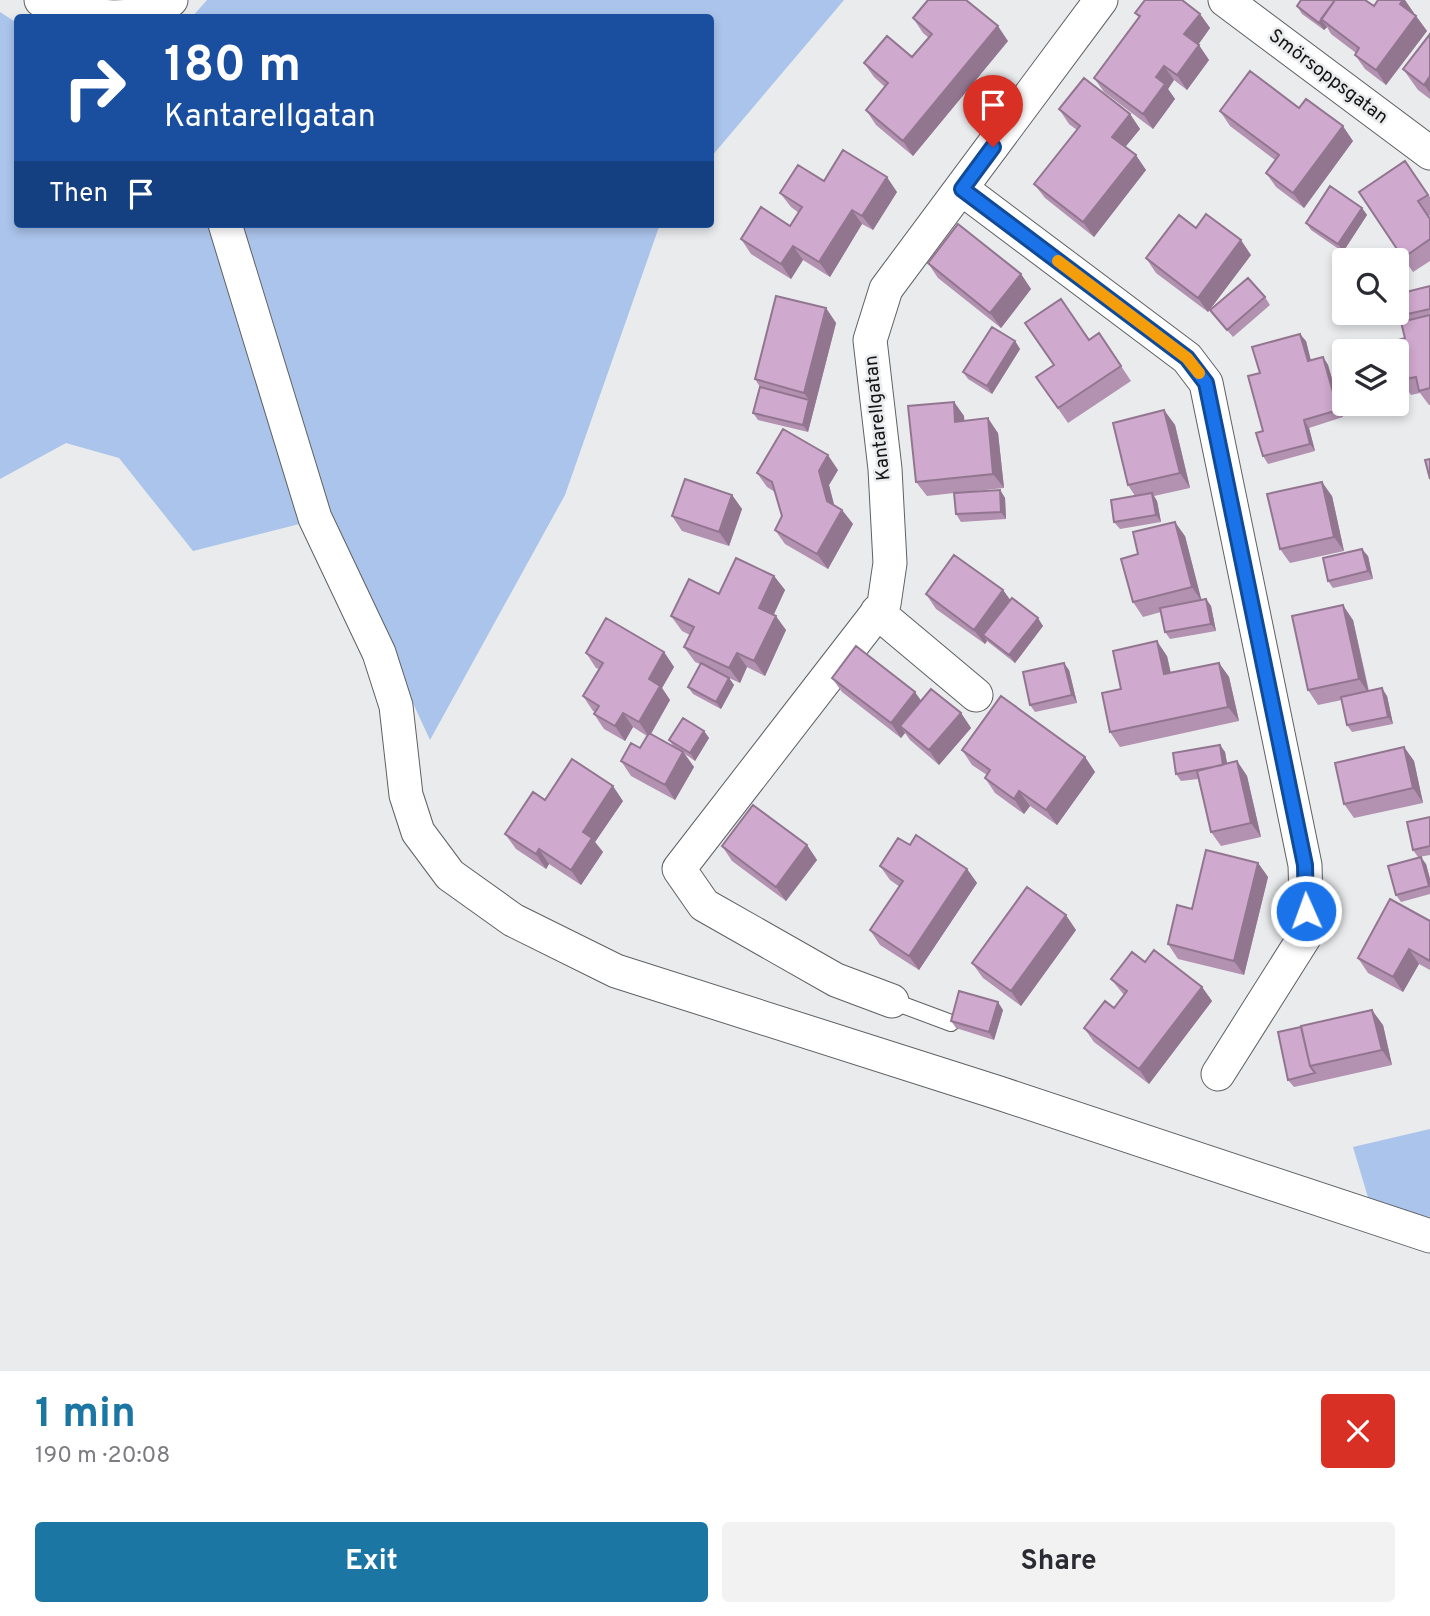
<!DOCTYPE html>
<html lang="en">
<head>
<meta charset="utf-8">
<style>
  body { margin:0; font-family:Overpass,sans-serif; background:#f2f2f3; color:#2b2b33; height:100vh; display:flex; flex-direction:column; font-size:26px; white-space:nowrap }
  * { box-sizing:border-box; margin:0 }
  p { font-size:23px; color:#7c7c81 }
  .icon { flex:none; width:38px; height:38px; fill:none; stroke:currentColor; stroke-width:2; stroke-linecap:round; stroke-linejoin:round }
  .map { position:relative; height:1371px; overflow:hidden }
  .drawer { display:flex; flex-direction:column; background:#fff; flex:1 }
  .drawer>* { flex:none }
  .banner { position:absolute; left:14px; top:14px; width:700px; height:214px; border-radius:7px; box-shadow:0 4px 10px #0003; background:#1a4fa0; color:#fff; overflow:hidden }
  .tools { position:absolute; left:1332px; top:248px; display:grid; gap:14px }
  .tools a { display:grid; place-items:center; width:77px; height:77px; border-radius:7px; background:#fff; box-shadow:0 4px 10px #0003; font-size:35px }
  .pin { position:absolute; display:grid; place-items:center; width:60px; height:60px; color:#fff; margin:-72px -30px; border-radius:50% 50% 50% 0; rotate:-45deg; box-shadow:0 0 7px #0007 }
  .pin .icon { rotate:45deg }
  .me { position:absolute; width:77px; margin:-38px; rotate:358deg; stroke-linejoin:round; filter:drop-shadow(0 0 5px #0008) }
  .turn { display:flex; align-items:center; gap:24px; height:147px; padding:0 35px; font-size:32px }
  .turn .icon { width:91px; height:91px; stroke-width:2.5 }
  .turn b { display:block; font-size:49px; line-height:60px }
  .then { display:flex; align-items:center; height:66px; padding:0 35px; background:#0003; gap:14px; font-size:26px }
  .round { display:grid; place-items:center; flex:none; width:74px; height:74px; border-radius:7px; background:#f2f2f3 }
  .head { display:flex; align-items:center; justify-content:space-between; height:119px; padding:0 35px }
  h1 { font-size:42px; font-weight:700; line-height:52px; color:#1b76a4 }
  .primary-button { display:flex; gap:14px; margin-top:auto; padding:14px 35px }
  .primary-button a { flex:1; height:80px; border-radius:7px; background:#1b76a4; color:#fff; font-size:28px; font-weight:700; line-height:80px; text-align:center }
  .primary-button a+a { background:#f2f2f3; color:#2b2b33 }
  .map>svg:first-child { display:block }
  .green { fill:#abc4eb }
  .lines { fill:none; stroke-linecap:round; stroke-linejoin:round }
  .lane-casing { stroke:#5f6062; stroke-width:18 }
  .street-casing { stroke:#5f6062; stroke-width:35 }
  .lane { stroke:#fff; stroke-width:16 }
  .street { stroke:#fff; stroke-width:33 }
  .wall { fill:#b391b1 }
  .shaded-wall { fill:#927690 }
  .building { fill:#d0a9ce; stroke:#927690; stroke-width:2 }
  .route-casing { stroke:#114b97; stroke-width:18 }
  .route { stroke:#1a73e8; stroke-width:12 }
  .slow { stroke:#f59e0b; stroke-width:12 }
  .labels { text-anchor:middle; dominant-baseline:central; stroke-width:5; stroke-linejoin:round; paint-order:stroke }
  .street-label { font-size:19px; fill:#141415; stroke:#e9ebed }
</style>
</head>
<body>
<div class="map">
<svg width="1430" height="1371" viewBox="0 0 1430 1371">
  <rect width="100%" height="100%" fill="#e9ebed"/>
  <path class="green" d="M207,0H844L711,157L710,18L192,17Z
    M0,12L17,23L18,224H660L565,495L430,740L327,517L193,551L119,458L66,443L0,479Z
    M1430,1129V1217L1370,1204L1353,1147Z"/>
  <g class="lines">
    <g class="lane-casing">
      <path id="lane" d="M892,1001L951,1023"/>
    </g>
    <g class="street-casing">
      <path id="street" d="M41,0L73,14L113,17L137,16L154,11L171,0
        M1225,0L1430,153
        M962,189L1187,358L1206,383L1305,865L1307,933L1218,1074
        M225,224L315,518L379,653L396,706L406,795L418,832L450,875L513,920L616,971L999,1093L1430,1236
        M877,612L976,695
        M892,1001L836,980L704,905L679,869L884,604L890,563L885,469L870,340L886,289L1101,0"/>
    </g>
    <use href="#lane" class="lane"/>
    <use href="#street" class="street"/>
  </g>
  <path class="wall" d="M1297,6H1374L1414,13V14L1416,16L1427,31L1386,85L1365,69L1355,55L1356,53L1331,34L1327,27L1324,30L1302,14Z
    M1135,13L1200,14L1210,28L1198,45L1209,60L1187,90L1174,80L1168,89L1175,99L1153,129L1104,92L1094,78L1139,18Z
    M913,18L1008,41L913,156L876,125L866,110L885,87L874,77L864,63L912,57L929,38L923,33Z
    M1430,34V99L1418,90L1403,69Z
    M1299,108L1353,141L1304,208L1276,187L1266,173L1275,160L1230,126L1220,111Z
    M1059,109L1130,114L1140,129L1125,147L1146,170L1094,237L1045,198L1034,184L1077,130L1069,124Z
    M1405,161L1430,197V215L1429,216L1430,218V261L1413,272L1359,192Z
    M824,181L897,192L873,230L862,224L830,277L803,260L791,279L751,254L741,239L790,226L799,213L791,207L780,193Z
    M1362,208L1367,215L1343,252L1311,230L1306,223Z
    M1196,228L1251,255L1208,312L1156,273L1146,258Z
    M928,263L1021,274L1031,289L1001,328L938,278Z
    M1430,286V405H1429L1420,393L1411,395L1400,380L1407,320L1403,315Z
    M1265,297L1270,305L1233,337L1210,310Z
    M826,308L836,323L808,432L758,420L753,413L760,387L755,379Z
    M1099,333L1131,381L1068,423L1036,377Z
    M1015,341L1020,349L992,394L968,379L963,372Z
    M1306,341L1311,361L1323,357L1328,365L1343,417L1309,428L1315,451L1268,464L1263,456V431L1260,373Z
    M954,402L964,416V421L998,433L1004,488L966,492L1000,490L1005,498L1006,519L961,522L956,514L954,493L927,496L916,482Z
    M1164,410L1175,425L1190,488L1154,496L1157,501L1161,522L1120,529L1114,522L1135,496L1128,485Z
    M838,470L829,485L834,505L842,510L853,524L828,569L785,544L775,530L782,516L775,492L767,487L757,473Z
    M732,495L742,509L729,546L682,531L672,516Z
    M1332,496L1344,551L1290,563L1280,549Z
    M1185,536L1201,600L1206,599L1211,606L1216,631L1170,639L1165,632L1161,612L1143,617L1133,602L1138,554Z
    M1368,556L1373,579L1333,588L1328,581Z
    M774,576L785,590L773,615L786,630L765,676L747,667L740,683L729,678L734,685L721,709L693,694L688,687L700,664L695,662L684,647L690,635L682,631L671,616L719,594Z
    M1003,590L1010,600L1043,626L1015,663L987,641L985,644L936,609L926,594Z
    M1353,620L1369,691L1387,696L1393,724L1352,732L1347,725L1342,700L1318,705L1308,690Z
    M664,652L674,667L662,688L670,700L651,734L674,747L669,740L704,731L709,738L695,761L685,754L694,767L675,800L631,776L621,761L640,748L647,736L633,727L625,741L604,729L594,714L595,712L593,711L583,696L599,669L596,668L586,653Z
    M1167,656L1171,673L1219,663L1229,677L1239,721L1120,747L1110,732L1121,689Z
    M1069,670L1077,703L1035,712L1030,705Z
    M832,678L921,701L961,713L971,728L939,765L910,740L905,733L901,738L842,692Z
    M1220,745L1225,752L1227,764L1237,761L1247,776L1261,837L1221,846L1211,832L1198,779L1181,781L1176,774Z
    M1404,747L1414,761L1423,803L1354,818L1344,804Z
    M962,750L1085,757L1095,772L1057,825L1030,806L1024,814L995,793L985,778L987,775L972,765Z
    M545,800L623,801L595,842L603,852L581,885L549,864L546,869L516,849L505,834Z
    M1430,817V855L1418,857L1413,850Z
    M807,845L817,860L786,901L732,861L722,846Z
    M1258,863L1268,877L1244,975L1178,959L1168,944Z
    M1426,864L1430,879V894L1401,902L1396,895Z
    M880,866L967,869L977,883L919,970L880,945L870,930L900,887L890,880Z
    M1430,921V970L1419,964L1403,992L1368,973L1358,958Z
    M1076,930L1021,1006L983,978L972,963Z
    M1145,962L1202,987L1212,1001L1149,1084L1094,1042L1084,1028L1114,1008L1124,995L1111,979Z
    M1003,1010L994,1040L956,1028L951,1021Z
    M1383,1025L1392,1065L1294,1087L1288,1080L1278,1032Z"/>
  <path class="shaded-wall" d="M1403,0H1405L1414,13L1410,18L1400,4Z
    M1200,14L1210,28L1195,49L1184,34Z
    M1416,16L1427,31L1386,85L1376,70Z
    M1321,20L1327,27L1324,30L1319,23Z
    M998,26L1008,41L913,156L903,141Z
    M1199,45L1209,60L1187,90L1177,75Z
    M1164,66L1174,80L1168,89L1175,99L1153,129L1143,114L1156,77Z
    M1430,76V93L1424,85Z
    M1130,114L1140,129L1122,151L1112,137Z
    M1343,126L1353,141L1304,208L1293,193Z
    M1136,155L1146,170L1094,237L1083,222Z
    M887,177L897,192L873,230L862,216Z
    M1362,208L1367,215L1343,252L1338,244Z
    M852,210L862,224L830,277L819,262Z
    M1241,240L1251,255L1208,312L1198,298Z
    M793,246L803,260L791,279L781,264Z
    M1021,274L1031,289L1001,328L990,313Z
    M826,308L836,323L808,432L803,425L809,400L804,393Z
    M1300,334L1306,341L1313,369L1308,361Z
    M1015,341L1020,349L992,394L987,386Z
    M1323,357L1328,365L1343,417L1338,410Z
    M954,402L964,416L966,436L955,422Z
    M1164,410L1175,425L1190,488L1180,473Z
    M988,418L998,433L1004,488L993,474Z
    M1304,420L1309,428L1315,451L1310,444Z
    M828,455L838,470L829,485L837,516L827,501L819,471Z
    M1322,482L1332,496L1344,551L1334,537Z
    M1000,490L1005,498L1006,519L1001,512Z
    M1152,493L1157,501L1161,522L1156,515Z
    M732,495L742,509L729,546L719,532Z
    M842,510L853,524L828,569L817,554Z
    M1175,522L1185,536L1202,602L1192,587Z
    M1362,549L1368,556L1373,579L1368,571Z
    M774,576L785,590L770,623L759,608Z
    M1003,590L1014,605L983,635L987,641L985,644L974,630Z
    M1206,599L1211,606L1216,631L1211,624Z
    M1343,605L1353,620L1369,694L1359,679Z
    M776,616L786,630L765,676L754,661Z
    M1038,618L1043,626L1015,663L1009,655Z
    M1157,641L1167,656L1174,689L1164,674Z
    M664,652L674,667L662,688L670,700L649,737L639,722L649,679Z
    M737,653L747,667L740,683L729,668Z
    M1064,663L1069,670L1077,703L1072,695Z
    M1219,663L1229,677L1239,721L1228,707Z
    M729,678L734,685L721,709L716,702Z
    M1382,688L1387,696L1393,724L1388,717Z
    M915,692L925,706L900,726L905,733L901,738L891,723Z
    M623,713L633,727L625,741L615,726Z
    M961,713L971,728L939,765L929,750Z
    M704,731L709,738L695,761L690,753Z
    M1220,745L1225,752L1229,774L1223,766Z
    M1404,747L1414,761L1423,803L1413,788Z
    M683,752L694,767L675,800L665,785Z
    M1085,757L1095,772L1057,825L1046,810Z
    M1237,761L1247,776L1261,837L1251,823Z
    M613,786L623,801L595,842L603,852L581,885L571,870L583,832Z
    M1019,791L1030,806L1024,814L1014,799Z
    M807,845L817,860L786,901L776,887Z
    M539,849L549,864L546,869L536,854Z
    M1421,857L1426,864L1430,879V888Z
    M1258,863L1268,877L1244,975L1234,961Z
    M967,869L977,883L919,970L909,956Z
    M1066,915L1076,930L1021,1006L1011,991Z
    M1409,949L1419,964L1403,992L1393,977Z
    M1202,987L1212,1001L1149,1084L1139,1069Z
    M998,1002L1003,1010L994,1040L989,1032Z
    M1372,1010L1383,1025L1392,1065L1382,1050Z"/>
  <path class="building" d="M928,0H966L998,26L903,141L866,110L888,83L864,63L887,36L912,57L932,34L913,18Z
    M1145,0H1182L1200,14L1184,34L1199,45L1177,75L1164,66L1156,77L1165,84L1143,114L1094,78L1140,16L1135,13Z
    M1301,0H1335L1319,23L1297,6Z
    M1335,0H1365L1374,6L1378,0H1403L1400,4L1416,16L1376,70L1355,55L1359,48L1321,19Z
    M1430,34V76L1424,85L1403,69Z
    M1250,71L1299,108L1306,99L1343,126L1293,193L1266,173L1279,155L1220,111Z
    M1084,78L1130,114L1112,137L1136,155L1083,222L1034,184L1080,126L1059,109Z
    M843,150L887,177L862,216L852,210L819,262L793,246L781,264L741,239L761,207L790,226L802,207L780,193L798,165L824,181Z
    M1405,161L1428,195L1418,201L1430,219V239L1403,258L1359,192Z
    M1330,186L1362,208L1338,244L1306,223Z
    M1206,214L1241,240L1198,298L1146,258L1179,215L1196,228Z
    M958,224L1021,274L990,313L928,263Z
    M1248,278L1265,297L1227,330L1210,310Z
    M1430,286V309L1403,315L1398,294Z
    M776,296L826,308L804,393L755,379Z
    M1061,299L1089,340L1099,333L1121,366L1058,408L1036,377L1054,365L1025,323Z
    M1430,315V388L1419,391L1416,377L1400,380L1396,363V352H1394L1392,342L1405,338L1401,322Z
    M992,327L1015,341L987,386L963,372Z
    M1300,334L1308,361L1323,357L1338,410L1304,420L1310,444L1263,456L1256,433L1263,431L1248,376L1260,373L1252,347Z
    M760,387L809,400L803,425L753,413Z
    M954,402L955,422L988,418L993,474L916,482L908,406Z
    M1164,410L1180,473L1128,485L1113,423Z
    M783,429L828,455L819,471L827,501L842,510L817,554L775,530L782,516L772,482L757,473Z
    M1430,459V479L1425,460Z
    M685,479L732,495L719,532L672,516Z
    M1322,482L1334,537L1280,549L1267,494Z
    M1000,490L1001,512L956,514L954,493Z
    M1152,493L1156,515L1114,522L1111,500Z
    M1175,522L1192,587L1133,602L1121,559L1138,554L1133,532Z
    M1362,549L1368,571L1328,581L1323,558Z
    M954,555L1003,590L974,630L926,594Z
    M736,558L774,576L759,608L776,616L754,661L737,653L729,668L684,647L694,627L671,616L689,579L719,594Z
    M1012,598L1038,618L1009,655L983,635Z
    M1206,599L1211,624L1165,632L1160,608Z
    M1343,605L1359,679L1308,690L1292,616Z
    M606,618L664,652L649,679L660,686L639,722L623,713L615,726L594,714L599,706L583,696L603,663L586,653Z
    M1157,641L1164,674L1219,663L1228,707L1110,732L1102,693L1121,689L1113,651Z
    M856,646L915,692L891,723L832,678Z
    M701,663L729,678L716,702L688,687Z
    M1064,663L1072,695L1030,705L1023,672Z
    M1382,688L1388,717L1347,725L1341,697Z
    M931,689L961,713L929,750L900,726Z
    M1001,696L1085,757L1046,810L1019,791L1014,799L985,778L990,770L962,750Z
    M683,718L704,731L690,753L669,740Z
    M649,733L683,752L665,785L621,761L631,743L640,748Z
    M1220,745L1223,765L1176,774L1173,753Z
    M1404,747L1413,788L1344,804L1335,763Z
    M572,759L613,786L583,832L592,838L571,870L539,849L536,854L505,834L533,792L545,800Z
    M1237,761L1251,823L1211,832L1197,771Z
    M753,805L807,845L776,887L722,846Z
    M1430,817V846L1413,850L1407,822Z
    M916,835L967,869L909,956L870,930L903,881L880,866L898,838L910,845Z
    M1206,850L1258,863L1234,961L1168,944L1177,905L1192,909Z
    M1421,857L1429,886L1396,895L1388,866Z
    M1027,887L1066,915L1011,991L972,963Z
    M1390,899L1430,921V961L1409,949L1393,977L1358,958Z
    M1154,950L1202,987L1139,1069L1084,1028L1105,1001L1114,1008L1127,991L1111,979L1132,952L1145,962Z
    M959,991L998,1002L989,1032L951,1021Z
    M1372,1010L1382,1050L1310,1066L1301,1026Z
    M1301,1027L1310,1066L1315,1073L1288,1080L1278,1032Z"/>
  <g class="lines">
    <g class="route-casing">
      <path id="route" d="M993,147L962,189L1187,358L1206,383L1305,865L1306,911"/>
    </g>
    <use href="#route" class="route"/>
    <path class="slow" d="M1058,261L1187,358L1199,373"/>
  </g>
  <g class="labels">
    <g class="street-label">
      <text transform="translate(1328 77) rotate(37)">Smörsoppsgatan</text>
      <text transform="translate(878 418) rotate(-96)">Kantarellgatan</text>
    </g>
  </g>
</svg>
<div class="tools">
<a><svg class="icon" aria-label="search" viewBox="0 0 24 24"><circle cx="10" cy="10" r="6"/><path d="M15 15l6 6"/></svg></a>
<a><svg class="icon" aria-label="layers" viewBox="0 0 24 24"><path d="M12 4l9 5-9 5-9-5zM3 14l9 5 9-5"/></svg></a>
</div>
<div class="pin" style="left:993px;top:147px;background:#d93025"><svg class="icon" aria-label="arrive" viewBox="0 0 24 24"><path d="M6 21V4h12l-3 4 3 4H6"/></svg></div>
<svg class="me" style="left:1306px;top:911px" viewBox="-20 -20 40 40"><circle r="17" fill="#1a73e8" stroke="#fff" stroke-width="3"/><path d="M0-11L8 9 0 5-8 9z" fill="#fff"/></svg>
<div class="banner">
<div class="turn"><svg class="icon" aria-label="right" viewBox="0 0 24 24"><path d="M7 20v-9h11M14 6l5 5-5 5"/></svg><div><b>180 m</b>Kantarellgatan</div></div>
<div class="then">Then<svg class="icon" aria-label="arrive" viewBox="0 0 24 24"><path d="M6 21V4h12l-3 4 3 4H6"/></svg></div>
</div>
</div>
<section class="drawer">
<div class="head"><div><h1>1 min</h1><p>190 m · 20:08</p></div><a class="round" style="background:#d93025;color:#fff"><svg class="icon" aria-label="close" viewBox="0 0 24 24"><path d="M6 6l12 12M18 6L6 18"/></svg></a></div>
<div class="primary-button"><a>Exit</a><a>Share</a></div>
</section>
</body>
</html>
